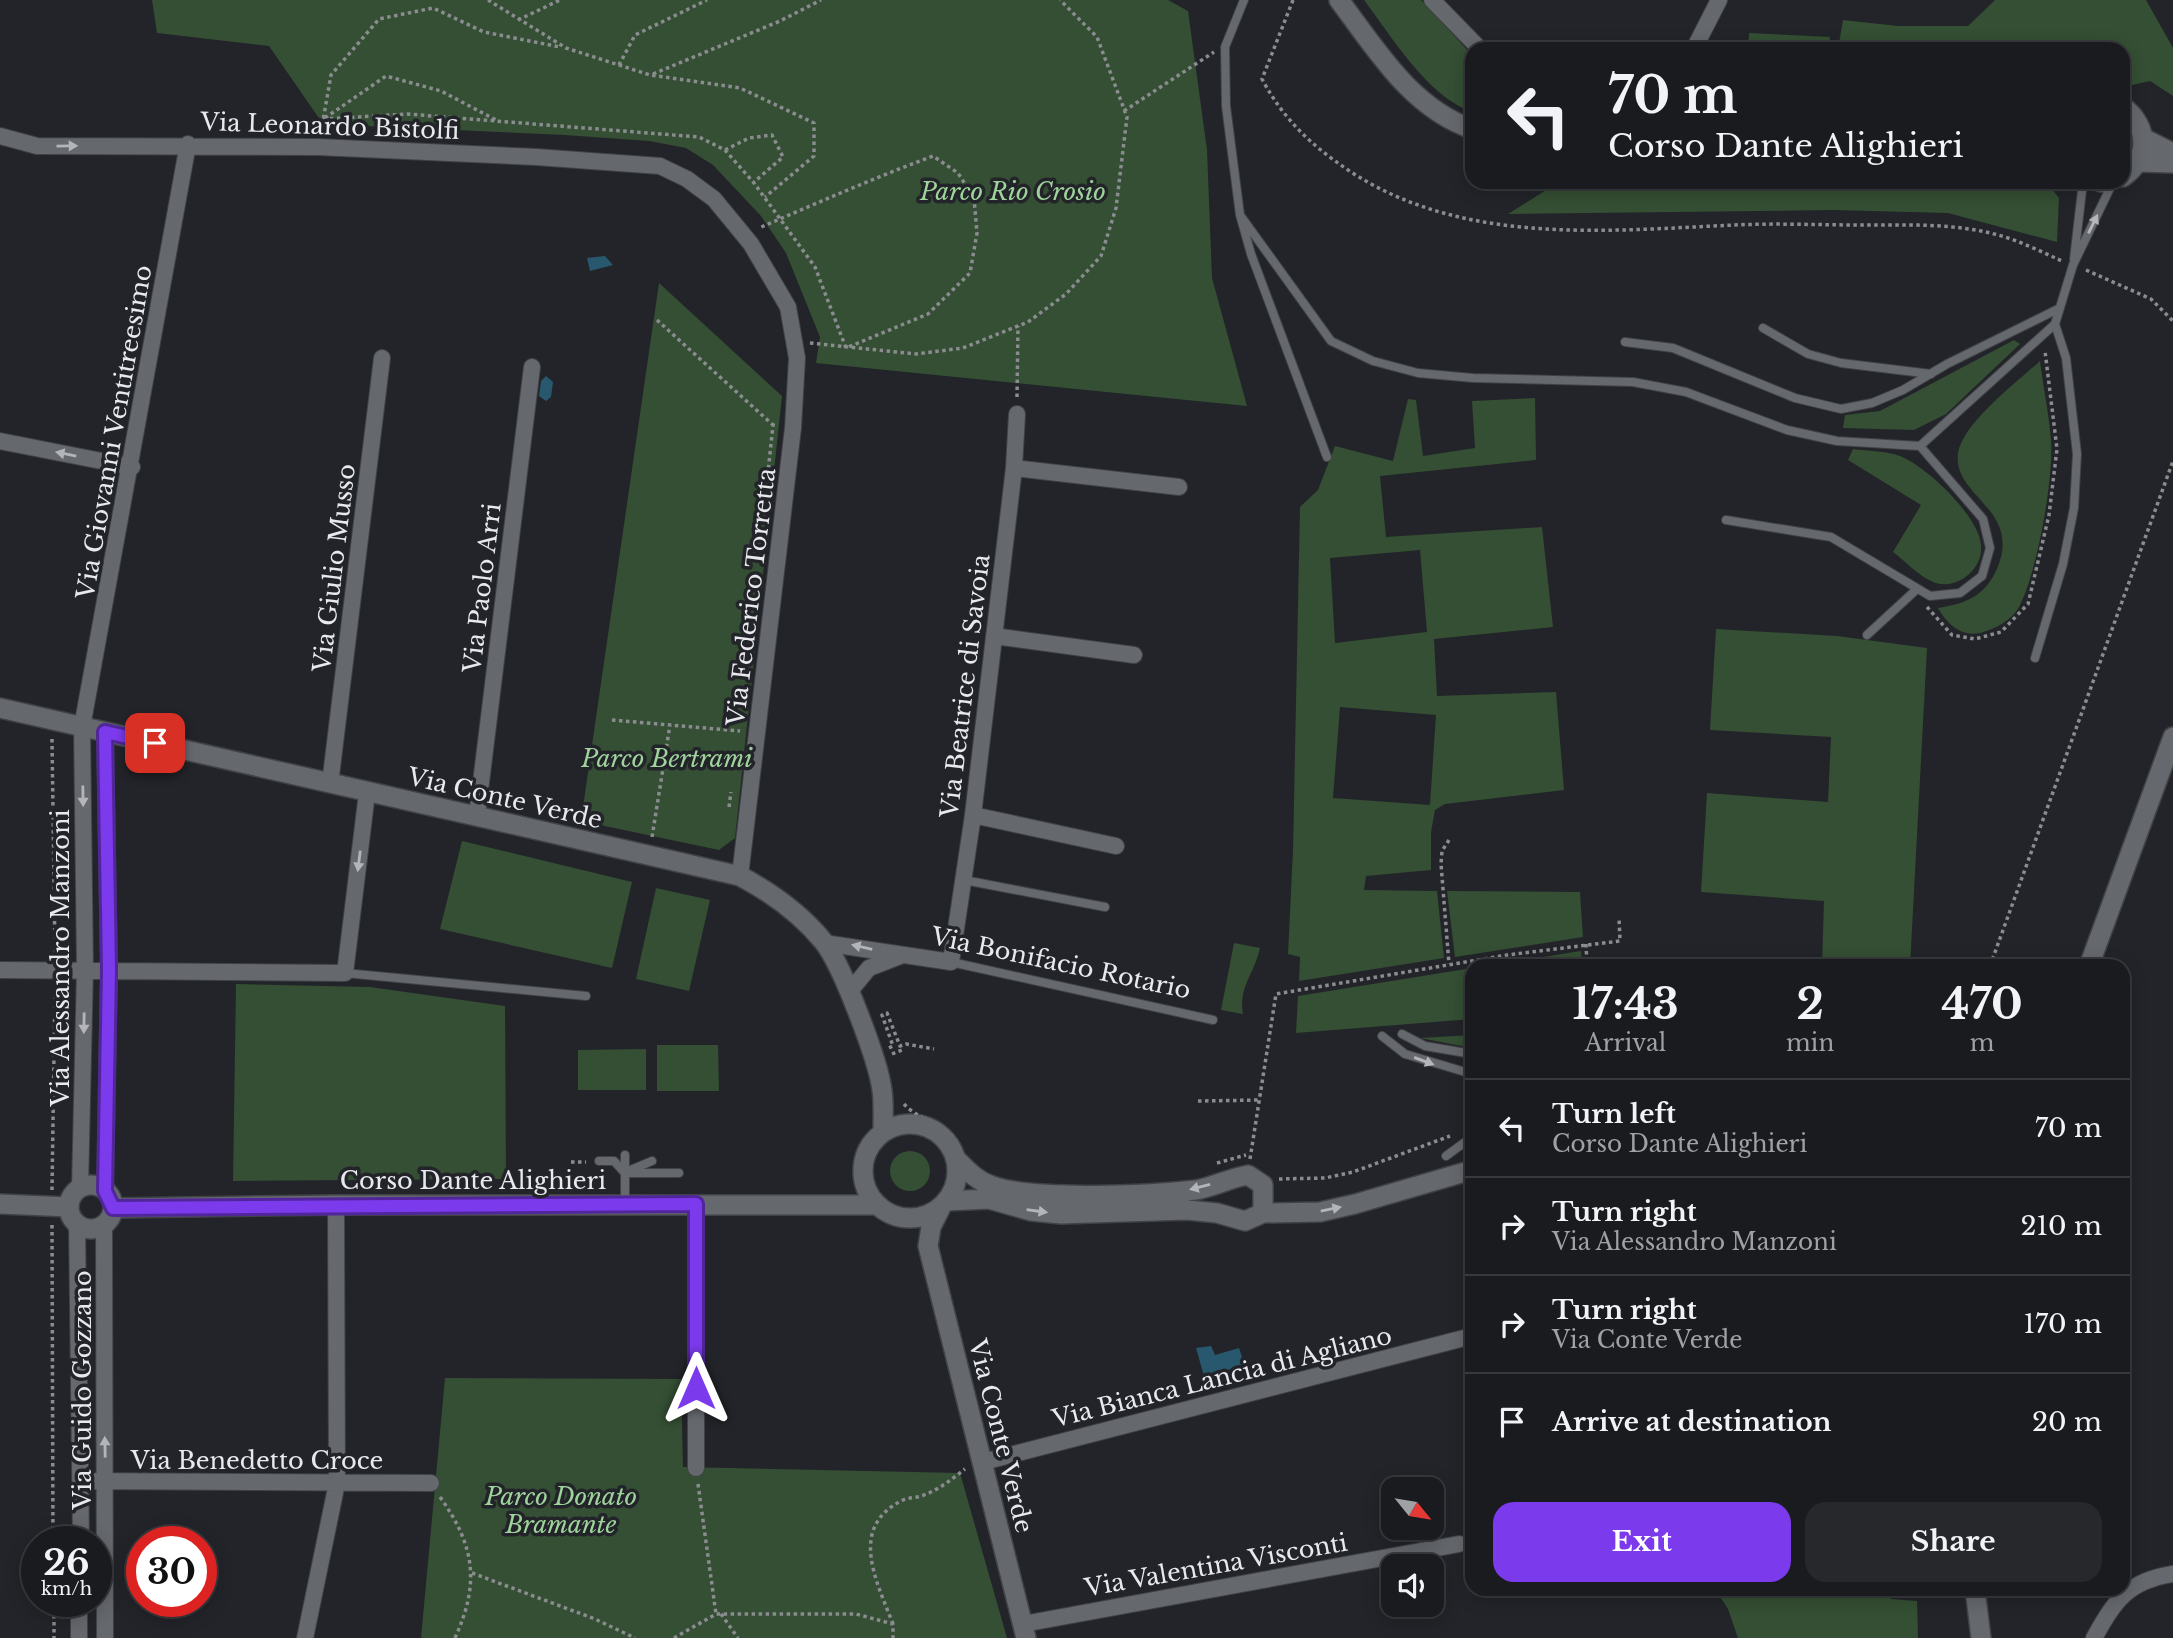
<!DOCTYPE html>
<html lang="en">
<head>
<meta charset="utf-8">
<style>
  body { margin:0; font-family:"Libre Baskerville",serif; background:#27282c; color:#f1f3f6; height:100vh; display:flex; flex-direction:column; font-size:26px; white-space:nowrap }
  * { box-sizing:border-box; margin:0 }
  p { font-size:23px; color:#9fa1a4 }
  .icon { flex:none; width:38px; height:38px; fill:none; stroke:currentColor; stroke-width:2; stroke-linecap:round; stroke-linejoin:round }
  .map { position:relative; flex:1; overflow:hidden }
  .panel { position:absolute; left:1465px; top:959px; width:665px; height:637px; display:flex; flex-direction:column; background:#1a1b1f; border-radius:21px; box-shadow:0 4px 18px #0003,0 0 0 2px #38393d }
  .panel>* { flex:none }
  .top-card { position:absolute; left:1465px; top:42px; width:665px; height:147px; border-radius:21px; box-shadow:0 4px 18px #0003,0 0 0 2px #38393d; background:#1a1b1f; color:#f1f3f6; overflow:hidden }
  .needle { width:46px; rotate:120deg }
  .tools { position:absolute; left:1381px; top:1477px; display:grid; gap:14px }
  .tools a { display:grid; place-items:center; width:63px; height:63px; border-radius:14px; background:#1a1b1f; box-shadow:0 4px 18px #0003,0 0 0 2px #38393d; font-size:35px }
  .speed { position:absolute; left:21px; top:1526px; display:flex; gap:14px; font-size:35px; font-weight:700; text-align:center }
  .speed>* { display:grid; place-content:center; width:91px; height:91px; border-radius:50%; background:#1a1b1f; box-shadow:0 4px 18px #0003,0 0 0 2px #38393d; line-height:1 }
  .speed small { font-size:18px; font-weight:400 }
  .speed .limit { border:10px solid #d22; background:#fff; color:#111 }
  .pin { position:absolute; display:grid; place-items:center; width:60px; height:60px; color:#fff; margin:-30px; border-radius:14px; box-shadow:0 4px 10px #0006 }
  .me { position:absolute; width:77px; margin:-38px; rotate:0deg; stroke-linejoin:round; filter:drop-shadow(0 0 5px #0008) }
  .turn { display:flex; align-items:center; gap:24px; height:147px; padding:0 28px; font-size:32px }
  .turn .icon { width:91px; height:91px; stroke-width:2.5 }
  .turn b { display:block; font-size:49px; line-height:60px }
  .eta { display:flex; justify-content:space-evenly; align-items:center; height:119px; text-align:center }
  .eta b { font-size:42px; font-weight:800; line-height:49px }
  .primary-button { display:flex; gap:14px; margin-top:auto; padding:14px 28px }
  .primary-button a { flex:1; height:80px; border-radius:21px; background:#7c3aed; color:#fff; font-size:28px; font-weight:800; line-height:80px; text-align:center }
  .primary-button a+a { background:#27282c; color:#f1f3f6 }
  ul { padding:0; list-style:none }
  li { display:flex; align-items:center; gap:21px; height:98px; padding:0 28px; border-top:2px solid #38393d }
  li div { flex:1 }
  li b { display:block; font-size:26px }
  li em { font-style:normal }
  .map>svg:first-child { display:block }
  .green { fill:#344f33; fill-rule:evenodd }
  .water { fill:#28586d }
  .lines { fill:none; stroke-linecap:round; stroke-linejoin:round }
  .service-casing { stroke:#404246; stroke-width:10 }
  .minor-casing { stroke:#404246; stroke-width:18 }
  .tertiary-casing { stroke:#404246; stroke-width:22 }
  .path { stroke:#8b8c90; stroke-width:3.5; stroke-dasharray:3.5 3.5; stroke-linecap:butt }
  .service { stroke:#65686d; stroke-width:8 }
  .minor { stroke:#65686d; stroke-width:16 }
  .tertiary { stroke:#65686d; stroke-width:19 }
  .oneway { fill:#b4b5ba }
  .route-casing { stroke:#51269a; stroke-width:18 }
  .route { stroke:#7c3aed; stroke-width:12 }
  .labels { text-anchor:middle; dominant-baseline:central; stroke-width:7; stroke-linejoin:round; paint-order:stroke }
  .street-label { font-size:24px; fill:#e8e9ed; stroke:#222429 }
  .park-label { font-size:24px; font-style:italic; fill:#9fd39c; stroke:#222429 }
</style>
</head>
<body>
<div class="map">
<svg width="2173" height="1638" viewBox="0 0 2173 1638">
  <rect width="100%" height="100%" fill="#222429"/>
  <path class="green" d="M152,0H1168L1188,11L1207,150L1212,278L1247,406L816,363L820,337L786,253L761,216L713,165L686,148L649,141L565,135L323,124L269,46L157,33Z
    M1364,0H1421L1472,55V112C1427,96 1392,37 1364,0Z
    M1995,0H2146L2173,48V96L2150,81L2123,87V49H1838L1843,20L1898,26H1968Z
    M1749,33L1830,37L1829,49H1748Z
    M1559,182H2046L2059,198L2057,242L1948,213L1834,210L1508,214Z
    M659,283L782,396L735,838L719,850L581,821Z
    M2014,340L2020,344L1946,414L1914,430L1843,428L1845,415L1880,411Z
    M2040,361C2043,387 2049,413 2051,440C2054,478 2037,573 2019,607C2011,621 1995,629 1980,633C1961,637 1947,624 1938,608C1964,604 1983,597 1995,573C2026,509 1952,498 1958,453C1963,423 2017,382 2040,361Z
    M1535,398L1536,460L1380,476L1386,537L1542,527L1553,627L1434,639L1437,696L1556,692L1564,790L1445,804L1435,810L1431,832V870L1366,876L1364,890L1437,891L1444,958L1299,981L1300,957L1288,954L1293,850L1300,507L1318,490L1335,446L1393,461L1408,399L1416,400L1423,456L1475,448L1472,401ZM1420,550L1427,632L1335,643L1330,558ZM1340,707L1436,715L1430,805L1333,798Z
    M1853,449C1869,451 1885,451 1900,456C1926,466 1979,516 1981,545C1984,570 1954,593 1931,581C1918,575 1905,561 1893,552L1921,505L1848,460Z
    M1716,629L1837,636L1927,648L1910,966H1762H1822L1824,901L1701,892L1707,793L1828,802L1831,737L1710,730Z
    M462,841L632,882L612,968L440,929Z
    M656,888L710,900L689,991L636,979Z
    M1447,891L1580,892L1583,937L1455,957Z
    M1234,943L1260,948C1255,973 1238,987 1243,1014L1221,1010Z
    M1581,951L1582,966H1487Z
    M1472,968V1019L1296,1033L1298,996Z
    M236,984L370,987L505,1006L506,1179L233,1181Z
    M1472,1035V1048L1420,1038Z
    M657,1045H718L719,1091H657Z
    M646,1049V1090H578V1050Z
    M890 1171a20 20 0 1 1 40 0a20 20 0 1 1-40 0Z
    M445,1378L681,1379L683,1467L960,1473L1007,1638H421Z
    M1715,1589H1882L1891,1599L1917,1601L1918,1638H1738L1728,1609Z"/>
  <path class="water" d="M605,256L613,265L590,271L587,258Z
    M546,376L553,382L551,397L546,401L539,396L541,381Z
    M1211,1346L1215,1355L1239,1348L1245,1366L1204,1376L1196,1348Z"/>
  <g class="lines">
    <g class="service-casing">
      <path id="service" d="M1244,0L1225,47L1226,106L1240,215L1251,254L1327,457
        M1240,215L1331,341L1373,361L1418,373L1473,378L1633,382L1686,392L1787,430L1837,441L1920,446L2055,324
        M2074,259L2083,182
        M1763,328L1808,354L1841,363L1931,374
        M1625,342L1673,348L1795,398L1841,409L1872,403L1903,390L1947,364L2060,308
        M1726,520L1831,537L1930,596L1960,593L1982,576L1990,548L1983,519L1920,446
        M1867,635L1917,589
        M2035,658L2063,564L2074,508L2077,454L2066,358L2055,324L2073,265L2113,182
        M964,880L1105,907
        M951,962L1213,1020
        M345,973L586,996
        M1402,1034L1425,1046L1472,1054
        M1382,1036L1405,1054L1472,1074
        M625,1155V1173H679
        M1446,1156L1472,1137
        M599,1161H614L625,1173V1204
        M628,1171L652,1161"/>
    </g>
    <g class="minor-casing">
      <path id="minor" d="M1432,0L1480,49
        M1694,49L1719,0
        M0,136L37,146L318,147L536,157L660,166L687,179L714,199L751,244L788,307L797,358L793,428L740,876
        M0,441L132,467
        M1014,468L1179,487
        M994,636L1134,655
        M330,784L382,358
        M477,815L532,367
        M973,815L1116,846
        M824,943L951,962L973,815L1014,468L1017,414
        M0,970L345,973L367,793
        M850,991L869,968L900,956
        M80,1188L85,969L82,727L188,144
        M105,1191L109,970L105,732
        M696,1204V1468
        M77,1224L81,1542
        M104,1225L105,1638
        M983,1462L1472,1336
        M82,1481L431,1483
        M1023,1624L1459,1544
        M79,1638V1601
        M305,1638L337,1483L336,1205
        M2094,1638C2115,1600 2128,1581 2173,1574"/>
    </g>
    <g class="tertiary-casing">
      <path id="tertiary" d="M1339,0C1376,49 1411,108 1472,129
        M2123,107C2149,126 2150,158 2123,177
        M2143,138L2173,153
        M2138,162L2173,163
        M2101,182H2106
        M0,708L740,876C772,893 800,913 823,941C842,964 878,1060 882,1090C884,1103 883,1119 883,1132
        M2089,966L2173,737
        M863 1171a47 47 0 1 1 94 0a47 47 0 1 1-94 0Z
        M956,1159C967,1170 976,1180 990,1185C1030,1201 1151,1195 1196,1190C1213,1187 1230,1178 1248,1175L1263,1185V1213
        M69 1207a22 22 0 1 1 44 0a22 22 0 1 1-44 0Z
        M946,1201L989,1199L1031,1211L1061,1214L1187,1210L1217,1213L1245,1221L1263,1213L1320,1212L1355,1204L1472,1170
        M0,1204L69,1207
        M941,1207L931,1227L928,1246L1026,1638
        M113,1208L336,1205H878
        M1975,1589L1981,1638"/>
    </g>
    <path class="path" d="M488,0L566,48L650,75L740,88L814,123V156L765,197
      M1293,0L1262,79C1284,120 1311,145 1348,170C1462,246 1604,231 1734,225C1776,223 1819,225 1861,225C1906,225 1955,223 1998,235C2020,241 2042,252 2062,261
      M518,20L560,0
      M619,65L635,35L707,0
      M653,74L780,21L821,0
      M1124,111L1214,52
      M325,118L386,76L441,91L498,121
      M323,119L407,114L699,137L725,150L754,183L815,267L846,348L928,314L970,273L977,233L974,198L958,173L933,156C874,178 817,203 759,228
      M321,132L331,75L379,19L433,8L484,32L560,47
      M725,150L749,138L772,135L783,157L754,182
      M2086,270L2151,299L2173,321
      M657,320L773,425
      M810,343L916,354L963,348L1028,322L1066,294L1101,256L1116,208L1127,117L1097,37L1060,0
      M1017,397L1018,326
      M761,538L773,425L777,426
      M1927,607L1952,635L1975,639L2001,632L2028,604L2049,515L2057,449L2045,351
      M612,720L740,731
      M52,739L55,955
      M729,807L731,792
      M652,837L670,725
      M1449,840L1442,851L1441,864L1449,964
      M1586,944L1587,966
      M1990,966L2173,461
      M889,1048L893,1046L882,1015L887,1013L900,1046L906,1044L934,1049
      M892,1054L902,1050L900,1046
      M1198,1101L1260,1100
      M904,1104C918,1120 944,1123 956,1141
      M1250,1159L1276,994L1507,955L1620,941L1619,918
      M571,1162H586
      M1217,1163L1246,1155
      M1279,1179L1325,1178L1353,1172L1450,1136
      M52,1190L55,987
      M52,1225L53,1542
      M698,1484L716,1614
      M440,1497C475,1546 480,1583 455,1638
      M472,1573L595,1619L635,1638
      M54,1601V1638
      M721,1614L738,1638
      M893,1624C877,1582 847,1527 903,1500C910,1497 918,1498 924,1495C940,1489 952,1479 965,1469
      M674,1638L716,1614H856L893,1624V1638"/>
    <use href="#service" class="service"/>
    <use href="#minor" class="minor"/>
    <use href="#tertiary" class="tertiary"/>
  </g>
  <defs><path id="oneway-solid" d="M-6-.8H1V-3.2L6.5 0L1 3.2V.8H-6Z" transform="scale(1.75)"/></defs>
  <g class="oneway">
    <use href="#oneway-solid" transform="translate(67 146) rotate(-1)"/>
    <use href="#oneway-solid" transform="translate(2093 224) rotate(-64)"/>
    <use href="#oneway-solid" transform="translate(66 454) rotate(-169)"/>
    <use href="#oneway-solid" transform="translate(83 796) rotate(89)"/>
    <use href="#oneway-solid" transform="translate(359 861) rotate(97)"/>
    <use href="#oneway-solid" transform="translate(862 947) rotate(-167)"/>
    <use href="#oneway-solid" transform="translate(84 1023) rotate(91)"/>
    <use href="#oneway-solid" transform="translate(1424 1061) rotate(20)"/>
    <use href="#oneway-solid" transform="translate(1200 1187) rotate(166)"/>
    <use href="#oneway-solid" transform="translate(1331 1209) rotate(-12)"/>
    <use href="#oneway-solid" transform="translate(1037 1211) rotate(8)"/>
    <use href="#oneway-solid" transform="translate(105 1447) rotate(-91)"/>
  </g>
  <g class="lines">
    <g class="route-casing">
      <path id="route" d="M155,743L105,732L109,970L105,1191L113,1208L696,1204V1388"/>
    </g>
    <use href="#route" class="route"/>
  </g>
  <g class="labels">
    <g class="street-label">
      <text transform="translate(330 126) rotate(2)">Via Leonardo Bistolfi</text>
      <text transform="translate(114 432) rotate(-80)">Via Giovanni Ventitreesimo</text>
      <text transform="translate(334 568) rotate(-83)">Via Giulio Musso</text>
      <text transform="translate(482 588) rotate(-83)">Via Paolo Arri</text>
      <text transform="translate(751 597) rotate(-83)">Via Federico Torretta</text>
      <text transform="translate(965 686) rotate(-83)">Via Beatrice di Savoia</text>
      <text transform="translate(505 798) rotate(13)">Via Conte Verde</text>
      <text transform="translate(60 958) rotate(-90)">Via Alessandro Manzoni</text>
      <text transform="translate(1061 963) rotate(12)">Via Bonifacio Rotario</text>
      <text x="473" y="1180">Corso Dante Alighieri</text>
      <text transform="translate(1222 1377) rotate(-14)">Via Bianca Lancia di Agliano</text>
      <text transform="translate(82 1390) rotate(-90)">Via Guido Gozzano</text>
      <text transform="translate(1001 1436) rotate(76)">Via Conte Verde</text>
      <text x="257" y="1460">Via Benedetto Croce</text>
      <text transform="translate(1216 1565) rotate(-10)">Via Valentina Visconti</text>
    </g>
    <g class="park-label">
      <text x="1013" y="191">Parco Rio Crosio</text>
      <text x="667" y="758">Parco Bertrami</text>
      <text x="561" y="1496">Parco Donato<tspan x="561" dy="28">Bramante</tspan></text>
    </g>
  </g>
</svg>
<div class="tools">
<a><svg class="needle" viewBox="-14 -14 28 28"><path d="M0-13l5 13h-10z" fill="#e53935"/><path d="M0 13l5-13h-10z" fill="#9fa1a4"/></svg></a>
<a><svg class="icon" aria-label="sound" viewBox="0 0 24 24"><path d="M4 9h4l5-4v14l-5-4H4zM17 9q2 3 0 6"/></svg></a>
</div>
<div class="speed"><div>26<small>km/h</small></div><div class="limit">30</div></div>
<div class="pin" style="left:155px;top:743px;background:#d93025"><svg class="icon" aria-label="arrive" viewBox="0 0 24 24"><path d="M6 21V4h12l-3 4 3 4H6"/></svg></div>
<svg class="me" style="left:696px;top:1388px" viewBox="-20 -20 40 40"><path d="M0-17L14 15 0 8-14 15z" fill="#7c3aed" stroke="#fff" stroke-width="4"/></svg>
<div class="top-card">
<div class="turn"><svg class="icon" aria-label="left" viewBox="0 0 24 24"><path d="M17 20v-9H6M10 6l-5 5 5 5"/></svg><div><b>70 m</b>Corso Dante Alighieri</div></div>
</div>
<section class="panel">
<div class="eta">
<div><b>17:43</b><p>Arrival</p></div>
<div><b>2</b><p>min</p></div>
<div><b>470</b><p>m</p></div>
</div>
<ul>
<li><svg class="icon" aria-label="left" viewBox="0 0 24 24"><path d="M17 20v-9H6M10 6l-5 5 5 5"/></svg><div><b>Turn left</b><p>Corso Dante Alighieri</p></div><em>70 m</em></li>
<li><svg class="icon" aria-label="right" viewBox="0 0 24 24"><path d="M7 20v-9h11M14 6l5 5-5 5"/></svg><div><b>Turn right</b><p>Via Alessandro Manzoni</p></div><em>210 m</em></li>
<li><svg class="icon" aria-label="right" viewBox="0 0 24 24"><path d="M7 20v-9h11M14 6l5 5-5 5"/></svg><div><b>Turn right</b><p>Via Conte Verde</p></div><em>170 m</em></li>
<li><svg class="icon" aria-label="arrive" viewBox="0 0 24 24"><path d="M6 21V4h12l-3 4 3 4H6"/></svg><div><b>Arrive at destination</b></div><em>20 m</em></li>
</ul>
<div class="primary-button"><a>Exit</a><a>Share</a></div>
</section>
</div>
</body>
</html>
